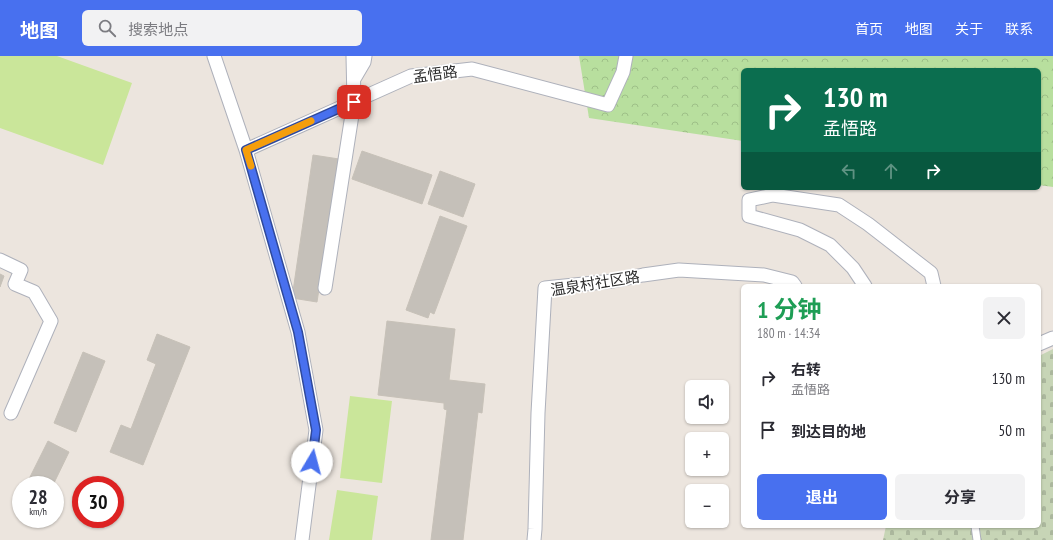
<!DOCTYPE html>
<html lang="zh">
<head>
<meta charset="utf-8">
<style>
  body { margin:0; font-family:"PT Sans Narrow","Noto Sans SC",sans-serif; background:#f2f2f3; color:#2b2b33; height:100vh; display:flex; flex-direction:column; font-size:15px; white-space:nowrap }
  * { box-sizing:border-box; margin:0 }
  p { font-size:13px; color:#7c7c81 }
  .icon { flex:none; width:22px; height:22px; fill:none; stroke:currentColor; stroke-width:2; stroke-linecap:round; stroke-linejoin:round }
  .map { position:relative; flex:1; overflow:hidden }
  .drawer { position:absolute; left:741px; top:228px; width:300px; height:244px; display:flex; flex-direction:column; background:#fff; border-radius:6px; box-shadow:0 1px 3px #0004 }
  .drawer>* { flex:none }
  .guide { position:absolute; left:741px; top:12px; width:300px; height:122px; border-radius:6px; box-shadow:0 1px 3px #0004; background:#0b6e4f; color:#fff; overflow:hidden }
  .fabs { position:absolute; left:685px; top:324px; display:grid; gap:8px }
  .fabs a { display:grid; place-items:center; width:44px; height:44px; border-radius:6px; background:#fff; box-shadow:0 1px 3px #0004; font-size:20px }
  .speed { position:absolute; left:12px; top:420px; display:flex; gap:8px; font-size:20px; font-weight:700; text-align:center }
  .speed>* { display:grid; place-content:center; width:52px; height:52px; border-radius:50%; background:#fff; box-shadow:0 1px 3px #0004; line-height:1 }
  .speed small { font-size:10px; font-weight:400 }
  .speed .limit { border:6px solid #d22; background:#fff; color:#111 }
  .pin { position:absolute; display:grid; place-items:center; width:34px; height:34px; color:#fff; margin:-17px; border-radius:8px; box-shadow:0 2px 6px #0006 }
  .me { position:absolute; width:44px; margin:-22px; rotate:8deg; stroke-linejoin:round; filter:drop-shadow(0 0 3px #0008) }
  .turn { display:flex; align-items:center; gap:14px; height:84px; padding:0 16px; font-size:18px }
  .turn .icon { width:52px; height:52px; stroke-width:2.5 }
  .turn b { display:block; font-size:28px; line-height:34px }
  .lanes { display:flex; align-items:center; height:38px; padding:0 16px; background:#0003; justify-content:center; gap:20px; direction:ltr }
  .lanes .off { opacity:.35 }
  .round { display:grid; place-items:center; flex:none; width:42px; height:42px; border-radius:6px; background:#f2f2f3 }
  .head { display:flex; align-items:center; justify-content:space-between; height:68px; padding:0 16px }
  h1 { font-size:24px; font-weight:700; line-height:30px; color:#1e9e55 }
  .primary-button { display:flex; gap:8px; margin-top:auto; padding:8px 16px }
  .primary-button a { flex:1; height:46px; border-radius:6px; background:#4870ef; color:#fff; font-size:16px; font-weight:700; line-height:46px; text-align:center }
  .primary-button a+a { background:#f2f2f3; color:#2b2b33 }
  ul { padding:0; list-style:none }
  li { display:flex; align-items:center; gap:12px; height:52px; padding:0 16px }
  li div { flex:1 }
  li b { display:block; font-size:15px }
  li em { font-style:normal }
  header { display:flex; align-items:center; gap:24px; box-sizing:border-box; height:56px; padding:0 20px; background:#4870ef; color:#fff }
  header strong { font-size:19px }
  nav { display:flex; gap:22px; margin-inline-start:auto; font-size:14px }
  .search { width:280px; height:36px; background:#f2f2f3; display:flex; align-items:center; gap:10px; box-sizing:border-box; padding:0 14px; border-radius:6px; color:#7c7c81; font-size:15px }
  .map>svg:first-child { display:block }
  .forest { fill:url(#forest-crowns) }
  .cemetery { fill:url(#cemetery-stones) }
  .pitch { fill:#cae69a }
  .building { fill:#c5c0b9; stroke:#c7c1b8 }
  .lines { fill:none; stroke-linecap:round; stroke-linejoin:round }
  .lane-casing { stroke:#aeb1bb; stroke-width:9 }
  .street-casing { stroke:#aeb1bb; stroke-width:15 }
  .lane { stroke:#fff; stroke-width:7 }
  .street { stroke:#fff; stroke-width:13 }
  .route-casing { stroke:#2f499b; stroke-width:10 }
  .route { stroke:#4870ef; stroke-width:7 }
  .slow { stroke:#f59e0b; stroke-width:7 }
  .labels { text-anchor:middle; dominant-baseline:central; stroke-width:3.5; stroke-linejoin:round; paint-order:stroke }
  .street-label { font-size:15px; fill:#2b2b2b; stroke:#fff }
</style>
</head>
<body>
<header>
<strong>地图</strong>
<div class="search"><svg class="icon" aria-label="search" viewBox="0 0 24 24"><circle cx="10" cy="10" r="6"/><path d="M15 15l6 6"/></svg>搜索地点</div>
<nav><a>首页</a><a>地图</a><a>关于</a><a>联系</a></nav>
</header>
<div class="map">
<svg width="1053" height="484" viewBox="0 0 1053 484">
  <defs>
    <pattern id="forest-crowns" width="20" height="18" patternUnits="userSpaceOnUse"><rect width="20" height="18" fill="#b8df9e"/><path d="M2 6a3 3 0 1 1 6 0M12 15a3 3 0 1 1 6 0" fill="none" stroke="#9ec088"/></pattern>
    <pattern id="cemetery-stones" width="16" height="16" patternUnits="userSpaceOnUse"><rect width="16" height="16" fill="#c7d5b6"/><path d="M2 7V4a2 2 0 0 1 4 0v3zM10 15v-3a2 2 0 0 1 4 0v3z" fill="#abb79d"/></pattern>
  </defs>
  <rect width="100%" height="100%" fill="#ece5de"/>
  <path class="forest" d="M579,0H1053V131L1039,129V14H743V85L589,62Z"/>
  <path class="cemetery" d="M1053,293V484H883L886,470H1039V300Z"/>
  <path class="pitch" d="M0,0H57L132,27L103,109L0,72Z
    M350,340L392,345L382,427L340,422Z
    M337,434L378,440L372,484H329Z"/>
  <path class="building" d="M362,95L432,119L422,148L352,123Z
    M313,99L339,103L317,246L292,242Z
    M440,115L475,128L463,161L428,148Z
    M440,160L467,170L434,258L430,256L428,262L406,254Z
    M0,218L4,220L0,231Z
    M387,265L455,273L449,324L485,328L482,357L478,356L463,484H431L447,354L444,353V347L378,339Z
    M157,278L190,291L143,409L110,396L121,369L131,373L156,308L147,304Z
    M83,296L105,305L76,376L54,367Z
    M48,385L69,396L53,429H26Z
    M87,425L98,429H86Z
    M115,435L122,437L115,458Z
    M21,440V457L14,454Z
    M81,442V454L77,452Z"/>
  <g class="lines">
    <g class="lane-casing">
      <path id="lane" d="M975,470L977,484"/>
    </g>
    <g class="street-casing">
      <path id="street" d="M214,0L246,94L411,20L472,13L608,49L623,16L626,0
        M354,23L364,6L365,0
        M246,94L298,276L316,374L302,484
        M0,204L21,214L15,228L34,236L51,265L11,357
        M865,230L853,212L830,189L800,174L749,160V144L773,139L839,149L868,168L931,217L934,230
        M325,232L354,46L353,0
        M1039,288L1053,282
        M534,484L535,473L538,357L545,232L613,225L643,219L679,214L764,219L792,226L795,230"/>
    </g>
    <use href="#lane" class="lane"/>
    <use href="#street" class="street"/>
  </g>
  <g class="lines">
    <g class="route-casing">
      <path id="route" d="M312,406L316,374L298,276L246,94L354,46"/>
    </g>
    <use href="#route" class="route"/>
    <path class="slow" d="M251,110L246,94L311,65"/>
  </g>
  <g class="labels">
    <g class="street-label">
      <text transform="translate(435 18) rotate(-8)">孟悟路</text>
      <text transform="translate(595 227) rotate(-9)">温泉村社区路</text>
    </g>
  </g>
</svg>
<div class="fabs">
<a><svg class="icon" aria-label="sound" viewBox="0 0 24 24"><path d="M4 9h4l5-4v14l-5-4H4zM17 9q2 3 0 6"/></svg></a>
<a>+</a>
<a>−</a>
</div>
<div class="speed"><div>28<small>km/h</small></div><div class="limit">30</div></div>
<div class="pin" style="left:354px;top:46px;background:#d93025"><svg class="icon" aria-label="arrive" viewBox="0 0 24 24"><path d="M6 21V4h12l-3 4 3 4H6"/></svg></div>
<svg class="me" style="left:312px;top:406px" viewBox="-20 -20 40 40"><circle r="19" fill="#fff"/><path d="M0-13L10 11 0 6-10 11z" fill="#4870ef"/></svg>
<div class="guide">
<div class="turn"><svg class="icon" aria-label="right" viewBox="0 0 24 24"><path d="M7 20v-9h11M14 6l5 5-5 5"/></svg><div><b>130 m</b>孟悟路</div></div>
<div class="lanes"><svg class="icon off" aria-label="left" viewBox="0 0 24 24"><path d="M17 20v-9H6M10 6l-5 5 5 5"/></svg><svg class="icon off" aria-label="ahead" viewBox="0 0 24 24"><path d="M12 20V5M6 11l6-6 6 6"/></svg><svg class="icon" aria-label="right" viewBox="0 0 24 24"><path d="M7 20v-9h11M14 6l5 5-5 5"/></svg></div>
</div>
<section class="drawer">
<div class="head"><div><h1>1 分钟</h1><p>180 m · 14:34</p></div><a class="round"><svg class="icon" aria-label="close" viewBox="0 0 24 24"><path d="M6 6l12 12M18 6L6 18"/></svg></a></div>
<ul>
<li><svg class="icon" aria-label="right" viewBox="0 0 24 24"><path d="M7 20v-9h11M14 6l5 5-5 5"/></svg><div><b>右转</b><p>孟悟路</p></div><em>130 m</em></li>
<li><svg class="icon" aria-label="arrive" viewBox="0 0 24 24"><path d="M6 21V4h12l-3 4 3 4H6"/></svg><div><b>到达目的地</b></div><em>50 m</em></li>
</ul>
<div class="primary-button"><a>退出</a><a>分享</a></div>
</section>
</div>
</body>
</html>
